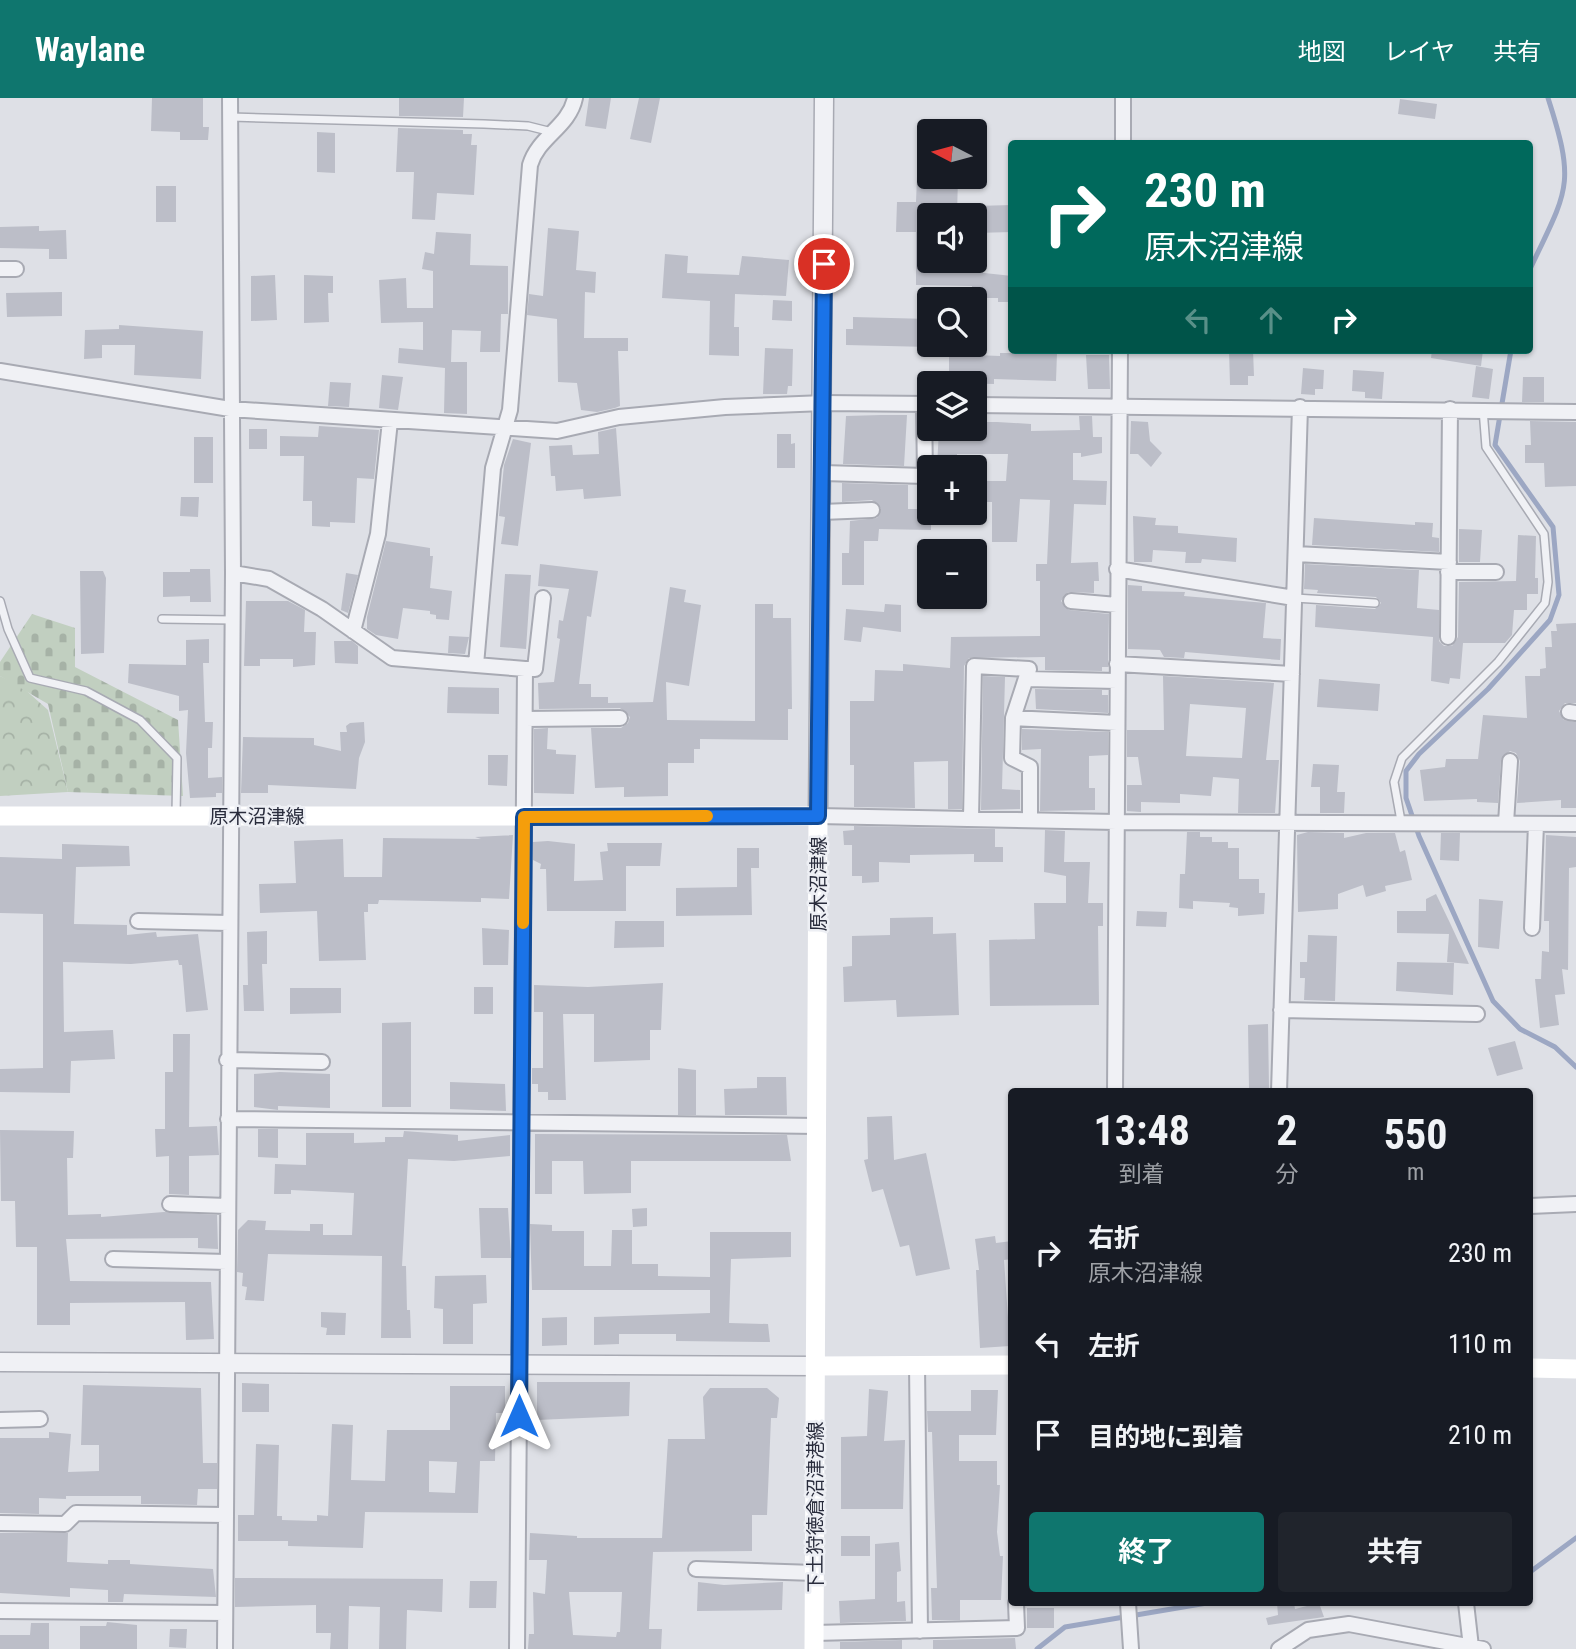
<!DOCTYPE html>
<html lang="ja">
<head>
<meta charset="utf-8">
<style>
  body { margin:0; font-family:"Roboto Condensed","Noto Sans JP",sans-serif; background:#20242c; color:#f1f3f6; height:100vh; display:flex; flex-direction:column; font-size:26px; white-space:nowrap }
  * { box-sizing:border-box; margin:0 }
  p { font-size:23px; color:#9ea1a6 }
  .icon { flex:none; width:38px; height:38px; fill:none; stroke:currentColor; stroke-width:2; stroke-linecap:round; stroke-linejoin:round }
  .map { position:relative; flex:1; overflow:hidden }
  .sheet { position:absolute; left:1008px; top:990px; width:525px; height:518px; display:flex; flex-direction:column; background:#171b24; border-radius:7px; box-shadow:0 2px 5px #0004 }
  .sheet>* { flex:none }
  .banner { position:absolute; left:1008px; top:42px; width:525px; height:214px; border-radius:7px; box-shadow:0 2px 5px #0004; background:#00695c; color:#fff; overflow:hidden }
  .needle { width:46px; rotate:276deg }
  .tools { position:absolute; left:917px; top:21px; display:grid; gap:14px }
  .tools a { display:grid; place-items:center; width:70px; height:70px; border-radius:7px; background:#171b24; box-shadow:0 2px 5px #0004; font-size:35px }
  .pin { position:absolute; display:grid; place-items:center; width:60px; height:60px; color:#fff; margin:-30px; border:4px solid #fff; border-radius:50%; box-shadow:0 2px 7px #0007 }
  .me { position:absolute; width:77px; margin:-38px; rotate:0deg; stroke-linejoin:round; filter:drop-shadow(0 0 5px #0008) }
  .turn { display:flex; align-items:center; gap:24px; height:147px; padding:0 21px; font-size:32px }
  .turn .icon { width:91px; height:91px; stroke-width:2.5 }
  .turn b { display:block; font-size:49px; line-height:60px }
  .lanes { display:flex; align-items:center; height:66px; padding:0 21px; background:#0003; justify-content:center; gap:35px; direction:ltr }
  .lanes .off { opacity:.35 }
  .eta { display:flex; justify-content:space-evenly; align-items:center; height:119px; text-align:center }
  .eta b { font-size:42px; font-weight:700; line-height:49px }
  .action { display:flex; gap:14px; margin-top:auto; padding:14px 21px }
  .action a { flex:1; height:80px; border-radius:7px; background:#0f766e; color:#fff; font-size:28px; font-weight:700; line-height:80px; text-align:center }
  .action a+a { background:#20242c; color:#f1f3f6 }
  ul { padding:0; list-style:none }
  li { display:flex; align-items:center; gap:21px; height:91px; padding:0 21px }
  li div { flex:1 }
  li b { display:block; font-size:26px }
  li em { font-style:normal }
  header { display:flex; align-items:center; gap:42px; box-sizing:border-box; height:98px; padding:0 35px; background:#0f766e; color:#fff }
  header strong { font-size:33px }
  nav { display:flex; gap:38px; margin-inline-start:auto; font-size:24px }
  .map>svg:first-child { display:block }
  .forest { fill:url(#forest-crowns) }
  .cemetery { fill:url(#cemetery-stones) }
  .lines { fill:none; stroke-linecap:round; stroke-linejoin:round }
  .stream { stroke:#9ca7c3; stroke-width:5 }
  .building { fill:#bcbec8; fill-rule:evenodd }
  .service-casing { stroke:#a8aab3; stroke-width:10 }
  .minor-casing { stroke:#a8aab3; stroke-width:18 }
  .tertiary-casing { stroke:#a8aab3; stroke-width:21 }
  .service { stroke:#f0f1f5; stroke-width:7 }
  .minor { stroke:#f0f1f5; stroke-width:14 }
  .tertiary { stroke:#f0f1f5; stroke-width:18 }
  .secondary { stroke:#fff; stroke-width:19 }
  .route-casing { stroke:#114b97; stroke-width:18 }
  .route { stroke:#1a73e8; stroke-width:12 }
  .slow { stroke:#f59e0b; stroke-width:12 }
  .labels { text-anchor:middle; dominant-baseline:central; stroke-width:5; stroke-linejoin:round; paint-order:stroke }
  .street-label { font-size:19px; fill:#292c3c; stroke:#edeff4 }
</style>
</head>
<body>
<header>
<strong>Waylane</strong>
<nav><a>地図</a><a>レイヤ</a><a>共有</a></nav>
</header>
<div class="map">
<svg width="1576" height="1551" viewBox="0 0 1576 1551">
  <defs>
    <pattern id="forest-crowns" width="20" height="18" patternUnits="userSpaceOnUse" patternTransform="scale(1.75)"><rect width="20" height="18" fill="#c1cfc0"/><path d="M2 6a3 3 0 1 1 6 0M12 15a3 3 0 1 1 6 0" fill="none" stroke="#a6b2a6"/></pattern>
    <pattern id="cemetery-stones" width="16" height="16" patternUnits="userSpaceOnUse" patternTransform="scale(1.75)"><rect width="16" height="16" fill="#c1cfc0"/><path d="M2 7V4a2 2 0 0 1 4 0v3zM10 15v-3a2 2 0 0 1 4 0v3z" fill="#a6b2a6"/></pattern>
  </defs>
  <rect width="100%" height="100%" fill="#dee0e6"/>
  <path class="forest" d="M0,578L21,588L48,612L68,694L0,698Z"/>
  <path class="cemetery" d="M32,516L75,530V569L178,622L183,698L68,694L48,606L0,578V564Z"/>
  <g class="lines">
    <path class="stream" d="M1530,171C1568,91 1576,87 1548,0
      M1511,252L1495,347L1553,429L1559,497L1550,522L1488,591L1419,656L1406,673V700L1419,738L1493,903L1520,931L1555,949L1576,969
      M1530,1474L1576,1440
      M1037,1551L1065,1529L1207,1505"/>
  </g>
  <path class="building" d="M152,0H203V29H209L208,42H180V34L151,33Z
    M399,0H464L463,19L399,18Z
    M589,0H611L606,31L585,28Z
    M639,0H660L651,45L630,41Z
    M1400,1L1437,6L1435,21L1398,16Z
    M398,30L463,32V36H472L471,47H477L474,97L437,95L435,122L412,121L414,74H396Z
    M317,34L335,35V75L317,74Z
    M917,79H958L957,117H929V163H957V172L1012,178V204H998V200H972V188L916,187V134H896L897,104H916Z
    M156,88H176V124H156Z
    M1012,107V134L975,135V108Z
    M39,128V133L66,132L67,161H49V151L0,150V129Z
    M548,130L579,133L576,172L596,174L595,195L585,194L584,240H628V253H618L620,308L615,310L597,314L581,312L577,285L558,284L557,221L527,217L529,196L543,198Z
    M436,134L471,136L470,167L508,168V216H501L500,254H480L481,233L452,232L451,264H467V316L444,315L445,270L398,265L399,250L423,252V224L381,225L379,182L406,180L407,210H433V173L422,171L425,154L434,156Z
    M665,156L688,158L687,175L739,177L742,158L789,162L786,198L735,196L734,229H739V258L709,257L710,203L662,200Z
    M275,177L277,222L251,223V178Z
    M304,177L333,178V195H328L329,224L304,225Z
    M62,194V218L7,219L6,195Z
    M773,202L792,203V223L772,222Z
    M853,219L929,221V249L846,247V231H853Z
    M119,227L203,233L201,281L134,277L135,247H102V260L84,261L85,232L119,231Z
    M765,250L793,251L792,288H788L787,296H763Z
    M1229,252H1253L1254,278H1248V287H1230Z
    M1432,252H1483L1481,268L1431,260Z
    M1000,255H1057L1056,283L994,281V286L956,285V281H949V256L1000,258Z
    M1086,257H1109L1110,291H1088Z
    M1476,268L1493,271L1489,301L1472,299Z
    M1303,270L1324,272L1323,291H1315V297L1301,296Z
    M1353,272L1384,274L1382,301L1365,300V294L1352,293Z
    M382,277L403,279L398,312L379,310Z
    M1523,279H1544V304H1522Z
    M330,284L351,285L349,309L328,308Z
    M881,317H907L904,368L843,366L846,318Z
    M1079,318H1092L1093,339H1102V355L1081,359V355H1073V382L1107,383L1106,407L1074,406L1071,465L1098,464L1099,483H1094V495L1068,494L1061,503L1069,512L1109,516L1108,569H1102V573L1045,572V559L969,560L964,568L962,711H948V663L914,664L915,710L854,709V667H850V603H874L875,572L903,573V566L950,570L951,539L1040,538V483H1036V466H1047L1050,402L1020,401L1017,444H992V404H978V383H1006L1008,356H957V369H937L939,331H977V324H997L1031,326V333L1080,332Z
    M1131,323L1148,324L1150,343L1162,355L1151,369L1138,356H1130Z
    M1530,323L1576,324V388L1545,389L1544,365H1525V347H1531Z
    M319,328L379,332L374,381L357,380L355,425L330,424V429L312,428V403H303L304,358H280V338L318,339Z
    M616,330L621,398L584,401L583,391L556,393L555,378H551L549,348L572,347L573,357L599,356L598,334Z
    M249,331H267V351H249Z
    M777,336H791V346L795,345V370H777Z
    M194,339H213V385H194Z
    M513,341L531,345L518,448L501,446L505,419L499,418L504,367Z
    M842,385L908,387V411H929L931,415V432L879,431L878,443H864V487H842V455H849L850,423L877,420L881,411L872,402L842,404Z
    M181,399H199L198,419L180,418Z
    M1133,418L1156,420L1155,427L1178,428V435L1237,440L1236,464L1202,461L1201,465H1185L1186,454L1153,452L1152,464H1134Z
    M1314,420L1415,427V424L1433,425L1432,439L1439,440V454L1312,447Z
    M1459,431L1482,432L1480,464H1459Z
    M1518,437L1536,438L1535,480H1538V496H1527V512H1514L1512,537L1505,545H1463L1460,581L1450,580L1449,586L1431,583L1433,539L1315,529L1316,507L1375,511L1381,505L1376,499L1317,495L1318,492L1304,491L1305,466L1419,472L1417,510L1439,512V543L1444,548H1452L1458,539L1459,484L1516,483Z
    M386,443L430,450V458H433L430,490L452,493L449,522L436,521V517L430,516V513L403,510L398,541L376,537L367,531V519Z
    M540,466L598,473L591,519L587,518L579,586H591V599H608V605L653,604L670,489L686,492L684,504L701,507L689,588L666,584L667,622L755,623V506H773V520H791L792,611H788V642L700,641V651H694V665H668V698L624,699V689L595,690L591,630H621L628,625L630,619L620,610L539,611L538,585L554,584L560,541L557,540L559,522L563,523L569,491L538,488Z
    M190,471H210L211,504H190V498L163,499V474H190Z
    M80,473H103L106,480L104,555L81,556Z
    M346,475L358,477L348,515L341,512Z
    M505,476L531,477L526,551L500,549Z
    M1128,487L1142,488V493L1185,494L1184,498L1266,505L1263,540L1281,541L1280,562L1185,554L1184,560L1164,559L1160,552L1128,551Z
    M246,503H288L305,512L304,534H316L315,567L293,569V561H260V568H244Z
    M885,506L901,507V534L863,529L861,544L844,542L846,511L884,514Z
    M1576,525V605H1565L1559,613L1564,622L1576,624V710H1561V702L1517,705L1520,663L1516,655L1510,653L1501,662L1498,705L1477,704V701L1424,703L1420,672L1445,669L1446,661H1478L1483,617L1527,620L1525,578H1540V571L1546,570L1545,549H1552L1551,533H1557L1556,526Z
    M449,538L469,539L465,556L448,555Z
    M209,541V565H203L205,624H213L212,650H208V680L222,679V695H216V699L190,700L186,655L188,612L179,613V598L128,585L129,566L186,567V542Z
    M334,543H352L358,548V566L335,565Z
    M983,578L1005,579L1002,691L1020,692V711L981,712Z
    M1163,578L1274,585L1266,662H1279L1275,715H1238L1239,681L1213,679L1211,698L1180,696V705L1141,704V714L1127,713V687H1142L1138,659H1127V632H1164ZM1190,606L1246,610L1242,660L1186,658Z
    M1319,581L1380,586L1378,613L1317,609Z
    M448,589L499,590V616L447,615Z
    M1035,591L1102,592V597H1108V615L1036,611Z
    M364,624L365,644L359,660L356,691L268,687V695H241L243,639L314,640V647L341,653L340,634H347L346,628L350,625Z
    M548,630L547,651L556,652V656L576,657L574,696L534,695V631Z
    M1022,631L1108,634V657L1089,658V690H1095V712L1040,713L1041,651L1022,652Z
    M488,657H508L507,688L488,687Z
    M1313,666L1339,667L1337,694H1345L1344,715H1320V689H1311Z
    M854,728L995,731V749H1003V764H974V756L910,757V765L879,764V784L862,785V778H852V747H844L843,733L854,732Z
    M1045,732L1065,733L1064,764H1090L1088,805H1103V828H1098L1099,907L990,908L989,842L1035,841L1034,805H1066V778L1044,774Z
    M1187,734H1200V739H1212V744H1228V750H1239V781H1259V795H1265L1264,816L1238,818V810L1229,809L1230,805L1193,803V811L1179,810L1180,776H1185Z
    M1308,734L1344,735V740L1366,735H1395L1400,754L1405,752L1412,782L1385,788L1386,793L1366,799L1363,787L1338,796V811L1298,814L1297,737Z
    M1441,735H1460L1459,763L1440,762Z
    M513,737L509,801L481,800V804L379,802L378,806H368V814H364L366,862L319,863L317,813L260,815L259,786L296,785L294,743L343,741L344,779H382L383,740L481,741L475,739Z
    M1546,737L1576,739V769L1569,770L1568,872L1562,871L1565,896L1555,897L1559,927L1540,930L1535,881H1541L1542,853L1549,854V823H1544Z
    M548,743L575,746L574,783L603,782L600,754L608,753L607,745H662L660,768H626V813H547L546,771H540L541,766L533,762V744Z
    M62,746L129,748L130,768L76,769L74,826L127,827V837L156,834L157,839L198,836L208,912L186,914L182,867H179L178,862L131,866L63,864L64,934L113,932L115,961L71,963L70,995L0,994V971L43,970V816L0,815V759L62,761Z
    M737,750H759V770H751L752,817L676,818V790L737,789Z
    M1436,796L1450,825L1469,866L1447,864L1449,836L1397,835V813H1426V801Z
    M1479,801L1503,803L1499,851L1478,849Z
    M1137,813L1167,814L1166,829L1136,828Z
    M933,819V836L956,835L959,917L897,919L896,902L844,904L843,869L852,868V838L890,837V820Z
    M615,823H664V849L614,850Z
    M482,830L509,832L508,867H483Z
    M267,833V866H262L264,913H244L243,887H248L247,834Z
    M1308,837L1337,838L1335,903L1304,902L1305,880H1300V864H1307Z
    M1397,864L1454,865L1453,897L1396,893Z
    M663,885L661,932H650V962L594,964V916H563L566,1002H548V994H538V986H532V970H543V914H534V887L588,889Z
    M474,889H493V916H474Z
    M290,890H341V915L290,916Z
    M411,924V1009H382V925Z
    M1268,926L1269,990L1249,991L1248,927Z
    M173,936H190L189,1029L217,1028L219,1057L189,1058V1097L169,1096V1058L156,1059L155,1031H165V974H173Z
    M1515,943L1523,971L1497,978L1488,950Z
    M678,970L696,972V1017H678Z
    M280,974L330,976V1010L278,1008V1012L254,1009V976Z
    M757,979H786L787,1017H725L724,991L757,990Z
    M450,984L505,986L506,1013L450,1011Z
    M892,1018L894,1062L926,1055L950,1171L916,1178L909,1147L900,1149L883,1091L872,1094L864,1062L868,1061L867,1019Z
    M258,1031H278V1060L258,1059Z
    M0,1032L74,1033L73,1060H67L68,1117L101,1116V1119L164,1114L217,1117L218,1151L198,1150V1140L66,1141L70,1183L211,1184L214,1241L186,1242L185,1204L70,1205V1227H37V1149H16L15,1103H1Z
    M404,1033L458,1037V1043L510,1037V1058L454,1063L408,1061L402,1168H406L407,1212H410L411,1240H381L382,1158L268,1156L264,1203L245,1202L247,1189L242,1188L243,1175L237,1174L238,1132L248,1122L266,1123L265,1132L310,1133V1126H323V1137H352L354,1095L291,1092V1096H274L275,1066L306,1067V1035H354V1045L385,1044V1039H403Z
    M535,1036L787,1037L791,1063H631V1095L584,1096L583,1063H552V1096H535Z
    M479,1110H508L511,1160H481Z
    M647,1110V1128L633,1129L632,1111Z
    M530,1126L552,1127V1133H584V1168H611L612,1132H632V1166H658V1178L710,1179V1134H791V1159L731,1161L729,1225L768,1226L770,1244L676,1243V1236H619V1246L594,1247V1219L710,1215V1192H532Z
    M995,1138L996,1145L1012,1143V1161L1004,1162L1010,1248L980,1250L976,1172H979L975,1141Z
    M486,1177L487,1205L473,1206V1246H443V1211L434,1210L435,1178Z
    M321,1214L346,1215L345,1237H326L327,1230L321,1229Z
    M567,1219V1247L542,1248V1220Z
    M537,1284H630L629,1318L537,1322Z
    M242,1285L269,1286V1314H242Z
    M83,1287L201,1290L203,1365H217V1391H198L197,1407L141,1406V1398H66V1401L39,1400V1416L0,1415V1340H49V1334L71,1336L68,1374L99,1373V1347H81Z
    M450,1288H505V1315H496L495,1363H480L478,1415L365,1414L363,1450L288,1448V1443H238V1417H254L256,1346L279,1347L277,1418H282V1422L317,1423V1417L328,1418L332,1326L353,1327L351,1382L385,1383L387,1332H450ZM429,1363L457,1364L455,1395L429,1394Z
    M710,1290H767L779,1300L777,1320H771L767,1417H752V1453L653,1454L649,1531H662L661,1551H528L529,1536H534L533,1494L545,1496L547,1462H529L530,1435L577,1438V1440H662L668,1341H705L703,1299ZM569,1494H622L620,1534H617L616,1539L573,1537Z
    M869,1291L888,1293L884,1343L905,1342L903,1411H841V1339L867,1338Z
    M971,1292H998L996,1337H959V1363H997V1387H1000L997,1434L1000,1458H1003L1001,1502H960V1522H932L931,1490H937L932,1334H928L927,1313H971Z
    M0,1435H68L67,1464L108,1466V1462H130V1466L213,1471L216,1499L124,1496L123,1504H108V1492L70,1490V1499L0,1495Z
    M841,1438H870V1458H841Z
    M899,1444L901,1473L897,1474V1504L905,1503L906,1523L840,1525L839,1503L875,1501V1446Z
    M235,1480L443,1481L442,1514L407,1512L406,1551H379L380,1509L349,1508L348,1551H330L331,1535H316V1507L235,1509Z
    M470,1483H497L496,1510H469Z
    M698,1484L724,1487L783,1484L782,1512L697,1513Z
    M1277,1505H1294L1295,1511L1319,1505L1324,1519L1268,1527L1266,1520L1278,1517Z
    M1027,1510H1054V1530H1027Z
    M107,1524L137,1527V1551H80V1528H106Z
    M31,1525H49V1551H0V1537H30Z
    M170,1531H187L186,1550L169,1549Z
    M1015,1540L1016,1551H933V1542Z
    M902,1542V1551H840V1544Z"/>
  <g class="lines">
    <g class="service-casing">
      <path id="service" d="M231,19L484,26L528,28L552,34
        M1295,500L1375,505
        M0,503L8,531L30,580L86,593L140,622L177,660L176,717
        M162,521L233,522
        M1401,723L1394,684L1402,660L1498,564L1545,505L1548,484L1544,436L1486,349L1483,311"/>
    </g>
    <g class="minor-casing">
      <path id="minor" d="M1123,46V0
        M0,171H16
        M0,273L230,311L557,333L619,319L725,309L824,305L929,306
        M975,307L1576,314
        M823,375L925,378L924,306
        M822,414L872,412
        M1296,456L1449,464
        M1117,471L1294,500
        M1448,474H1496
        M233,475L269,481L322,511L392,560L476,567
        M1071,503L1117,507
        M353,533L378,436L390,323
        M1448,539L1450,311
        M1117,566L1292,576
        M521,571H535L543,500
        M1026,581L1117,583
        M1569,614L1576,615
        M1013,620L1117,625
        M525,621L620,620
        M818,718L1116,724L1576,726
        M971,721L974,568L1029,571L1013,620L1012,660L1030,669V722
        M1506,725L1510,663
        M138,823L229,825
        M1532,830L1536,726
        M1281,912L1477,916
        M227,962L322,964
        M1115,994L1120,252
        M1279,994L1300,309
        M228,1021L817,1028
        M170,1106L227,1108
        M1530,1108L1576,1106
        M113,1161L227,1164
        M917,1267L920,1533
        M0,1322L40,1321
        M0,1425L65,1426L76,1415L225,1417
        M696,1471L815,1475
        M1128,1505L1131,1551
        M1466,1505L1471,1549
        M0,1513L225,1515
        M814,1535L1017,1530L1016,1505
        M225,1551L233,475L230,0
        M517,1551L525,571L476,567L493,370L510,312L530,67C538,39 569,29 575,0
        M1279,1551L1308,1532L1349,1526L1483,1551"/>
    </g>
    <g class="tertiary-casing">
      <path id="tertiary" d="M818,718L824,0
        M0,1264L816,1268"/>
    </g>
    <use href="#service" class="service"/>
    <use href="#minor" class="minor"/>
    <use href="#tertiary" class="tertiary"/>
    <path class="secondary" d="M0,718H818L814,1551
      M816,1268L1012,1267
      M1530,1270L1576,1271"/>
  </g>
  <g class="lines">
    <g class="route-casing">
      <path id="route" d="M519,1318L524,719L818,718L824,166"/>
    </g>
    <use href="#route" class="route"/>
    <path class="slow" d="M523,825L524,719L707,718"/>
  </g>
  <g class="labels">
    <g class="street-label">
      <text x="257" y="718">原木沼津線</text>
      <text transform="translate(818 786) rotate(-90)">原木沼津線</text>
      <text transform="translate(815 1409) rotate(-90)">下土狩徳倉沼津港線</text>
    </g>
  </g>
</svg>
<div class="tools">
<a><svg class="needle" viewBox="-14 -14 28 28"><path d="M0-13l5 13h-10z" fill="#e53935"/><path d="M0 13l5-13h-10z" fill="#9ea1a6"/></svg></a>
<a><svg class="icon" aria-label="sound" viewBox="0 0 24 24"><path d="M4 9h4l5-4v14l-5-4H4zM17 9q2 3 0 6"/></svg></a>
<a><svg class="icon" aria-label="search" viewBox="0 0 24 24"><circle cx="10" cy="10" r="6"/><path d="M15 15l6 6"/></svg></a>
<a><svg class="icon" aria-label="layers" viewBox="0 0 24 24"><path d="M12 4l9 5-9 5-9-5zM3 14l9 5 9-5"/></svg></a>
<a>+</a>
<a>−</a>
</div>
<div class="pin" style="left:824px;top:166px;background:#d93025"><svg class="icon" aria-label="arrive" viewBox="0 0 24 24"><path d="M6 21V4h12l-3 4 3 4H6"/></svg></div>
<svg class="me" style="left:519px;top:1318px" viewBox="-20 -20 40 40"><path d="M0-17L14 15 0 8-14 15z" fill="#1a73e8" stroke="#fff" stroke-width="4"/></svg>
<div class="banner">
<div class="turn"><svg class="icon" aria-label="right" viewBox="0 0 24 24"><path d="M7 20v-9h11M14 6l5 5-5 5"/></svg><div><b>230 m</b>原木沼津線</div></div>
<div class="lanes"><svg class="icon off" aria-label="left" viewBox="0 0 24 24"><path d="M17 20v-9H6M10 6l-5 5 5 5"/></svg><svg class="icon off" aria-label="ahead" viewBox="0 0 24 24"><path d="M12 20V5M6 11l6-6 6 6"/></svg><svg class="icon" aria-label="right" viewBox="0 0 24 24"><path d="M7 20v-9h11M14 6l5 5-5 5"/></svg></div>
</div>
<section class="sheet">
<div class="eta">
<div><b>13:48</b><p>到着</p></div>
<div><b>2</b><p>分</p></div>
<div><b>550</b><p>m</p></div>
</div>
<ul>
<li><svg class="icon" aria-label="right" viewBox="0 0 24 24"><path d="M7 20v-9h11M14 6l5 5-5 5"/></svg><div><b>右折</b><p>原木沼津線</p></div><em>230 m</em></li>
<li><svg class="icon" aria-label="left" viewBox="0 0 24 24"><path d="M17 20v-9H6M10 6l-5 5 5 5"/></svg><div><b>左折</b></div><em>110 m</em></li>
<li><svg class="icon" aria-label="arrive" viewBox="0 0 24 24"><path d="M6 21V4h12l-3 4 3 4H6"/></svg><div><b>目的地に到着</b></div><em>210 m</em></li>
</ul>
<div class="action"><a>終了</a><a>共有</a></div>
</section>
</div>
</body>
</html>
